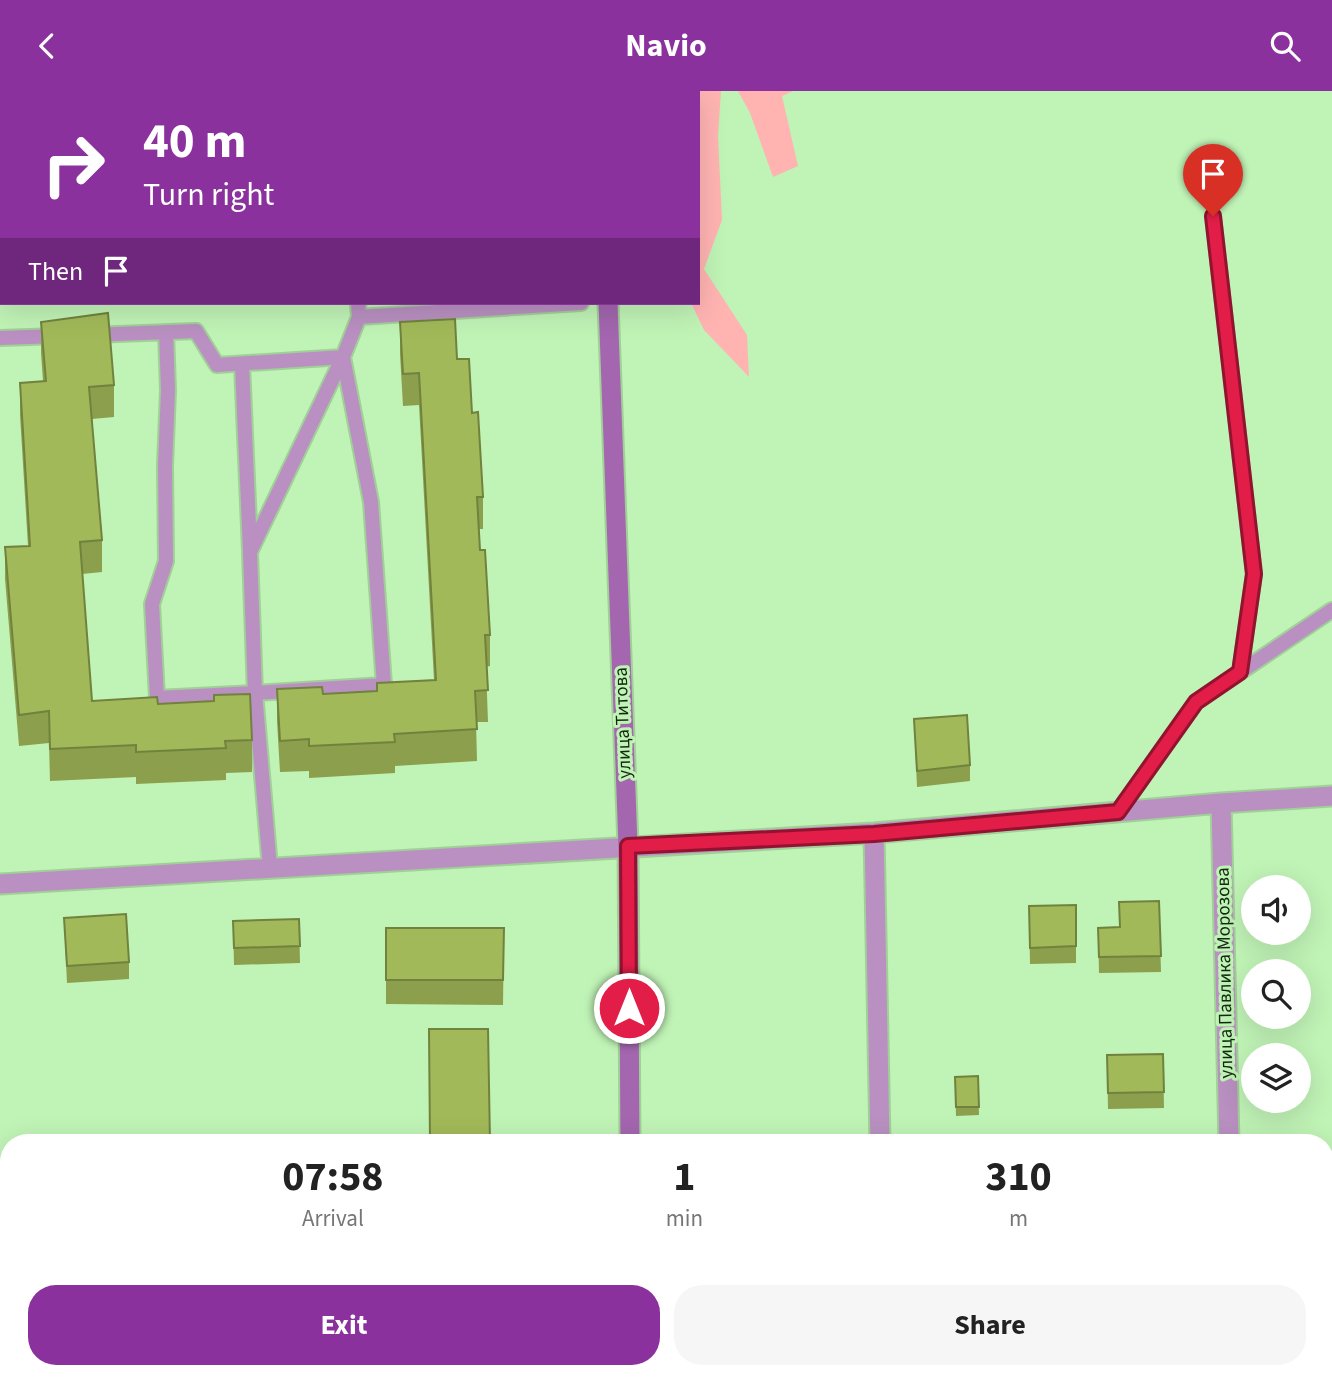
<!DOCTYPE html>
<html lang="en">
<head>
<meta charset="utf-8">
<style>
  body { margin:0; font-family:"Source Sans 3",sans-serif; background:#f6f6f6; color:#222; height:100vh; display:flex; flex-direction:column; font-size:26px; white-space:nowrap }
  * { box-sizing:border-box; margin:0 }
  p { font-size:23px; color:#767676 }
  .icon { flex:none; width:38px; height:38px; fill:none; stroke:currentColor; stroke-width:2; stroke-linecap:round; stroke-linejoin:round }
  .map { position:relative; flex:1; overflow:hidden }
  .details { position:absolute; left:0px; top:1043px; width:1334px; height:245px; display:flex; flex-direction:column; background:#fff; border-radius:28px 28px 0 0; box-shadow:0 7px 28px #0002 }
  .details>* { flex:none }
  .hud { position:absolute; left:0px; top:0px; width:700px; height:214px; box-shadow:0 7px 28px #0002; background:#8b319d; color:#fff; overflow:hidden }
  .fabs { position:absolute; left:1241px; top:784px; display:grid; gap:14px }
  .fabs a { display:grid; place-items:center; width:70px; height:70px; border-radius:50%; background:#fff; box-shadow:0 7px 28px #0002; font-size:35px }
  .pin { position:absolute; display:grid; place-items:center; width:60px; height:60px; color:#fff; margin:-72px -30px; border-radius:50% 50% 50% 0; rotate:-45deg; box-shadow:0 0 7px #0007 }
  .pin .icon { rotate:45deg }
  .me { position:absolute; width:77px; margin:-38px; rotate:0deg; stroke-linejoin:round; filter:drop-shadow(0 0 5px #0008) }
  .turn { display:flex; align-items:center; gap:24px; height:147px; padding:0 28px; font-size:32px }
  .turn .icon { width:91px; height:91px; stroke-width:2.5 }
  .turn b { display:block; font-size:49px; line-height:60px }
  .then { display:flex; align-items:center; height:66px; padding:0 28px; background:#0003; gap:14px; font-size:26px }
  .eta { display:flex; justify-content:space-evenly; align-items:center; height:119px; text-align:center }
  .eta b { font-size:42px; font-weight:700; line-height:49px }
  .button { display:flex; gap:14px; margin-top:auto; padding:14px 28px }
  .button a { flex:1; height:80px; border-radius:28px; background:#8b319d; color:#fff; font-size:28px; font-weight:700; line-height:80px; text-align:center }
  .button a+a { background:#f6f6f6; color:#222 }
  header { display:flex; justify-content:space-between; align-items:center; height:91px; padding:0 28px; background:#8b319d; color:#fff; font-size:32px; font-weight:700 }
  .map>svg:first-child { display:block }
  .green { fill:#ffb4b2 }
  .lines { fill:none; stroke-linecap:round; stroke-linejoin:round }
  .service-casing { stroke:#a1cf98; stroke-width:18 }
  .minor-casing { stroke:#a1cf98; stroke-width:23 }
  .secondary-casing { stroke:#a1cf98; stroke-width:23 }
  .service { stroke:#b990c1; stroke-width:14 }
  .minor { stroke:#b990c1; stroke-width:19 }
  .secondary { stroke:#a366af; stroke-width:19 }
  .wall { fill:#8b9f4d }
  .building { fill:#a2b959; stroke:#71823e; stroke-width:2 }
  .route-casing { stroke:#92132f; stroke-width:18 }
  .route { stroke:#e11d48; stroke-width:12 }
  .labels { text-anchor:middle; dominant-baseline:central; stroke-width:6; stroke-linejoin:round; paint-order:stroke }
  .street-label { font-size:19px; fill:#152912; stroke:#c0f3b6 }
</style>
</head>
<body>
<header><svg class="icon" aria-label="back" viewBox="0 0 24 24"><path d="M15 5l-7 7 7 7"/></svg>Navio<svg class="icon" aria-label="search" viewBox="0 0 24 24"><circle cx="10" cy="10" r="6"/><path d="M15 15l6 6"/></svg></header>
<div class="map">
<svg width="1332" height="1288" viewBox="0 0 1332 1288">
  <rect width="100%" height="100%" fill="#c0f3b6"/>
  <path class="green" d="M651,0H721L718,45L722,129L704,178L747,244L749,286L704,239L691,212H698V2Z
    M738,0H793L782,5L798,75L773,86L750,22Z"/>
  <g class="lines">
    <g class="service-casing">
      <path id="service" d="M69,0V2
        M343,0V2
        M1213,125L1254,483L1240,581
        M359,226L581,212
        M166,241L168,299L165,375L166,470L152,513L157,607L255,602L250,461L343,266L359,226L358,212
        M92,244L196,240L217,274L343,266L371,411L384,594L255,602L270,777
        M0,247L58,245
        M242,273L250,459
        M1118,721L1196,611L1332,519"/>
    </g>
    <g class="minor-casing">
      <path id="minor" d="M1221,712L1229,1052
        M874,742L880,1052
        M0,793L874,742L1221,712L1332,705
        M885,1279V1288
        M1235,1279V1288"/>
    </g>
    <g class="secondary-casing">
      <path id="secondary" d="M597,0V2
        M608,212L628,755L630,1052
        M631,1279V1288"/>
    </g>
    <use href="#service" class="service"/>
    <use href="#minor" class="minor"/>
    <use href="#secondary" class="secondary"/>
  </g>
  <path class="wall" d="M0,0L2,2V127H0Z
    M385,0H444V2H385Z
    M41,231L114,294V326L92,328L102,449V481L82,483L92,610L158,613L252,649V681L226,682V689L136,693V686L50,690L49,652L19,655L5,488V456L28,455L20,324V292L43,290L41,262Z
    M400,231L457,268L472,322L483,406V438H479L480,459L490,544V575L486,576L488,631H476L477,670L395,675V682L309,687V680L280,681L277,630V598L323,603L377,600L434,589L419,314L403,315L400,263Z
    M914,628L970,674V690L917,696Z
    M1159,810L1161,881L1099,882L1098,837L1119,836Z
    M1076,814V872L1030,873L1029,815Z
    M64,827L129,871V888L67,892Z
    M299,828L300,872L234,874L233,830Z
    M386,837H504L503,914L386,913Z
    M1163,963L1164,1017L1108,1018L1107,964Z
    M978,985L979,1024L956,1025L955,986Z
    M0,1155H9V1219H0Z"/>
  <path class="building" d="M0,0H42V2H2V102H0Z
    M387,0H437V2H393V0Z
    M108,222L114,294L89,296L102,449L80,451L92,610L157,606L158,613L214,610V604L250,603L252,649L225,650L226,657L136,661V654L50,658L49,620L19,624L5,456L30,455L20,292L46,290L41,231Z
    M455,228L457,268H469L472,322L478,321L483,406H477L480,459H485L490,544H485L488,599L475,600L477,638L394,643L395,651L309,655V648L280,650L277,598L322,596L323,603L377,600V592L436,589L419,282L403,283L400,231Z
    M967,624L970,674L917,680L914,628Z
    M1159,810L1161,865L1099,866L1098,837L1120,836L1119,811Z
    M1076,814V855L1030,857L1029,815Z
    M126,823L129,871L67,875L64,827Z
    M299,828L300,855L234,857L233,830Z
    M386,837H504L503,889H386Z
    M429,938H488L490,1052H430Z
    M1163,963L1164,1001L1108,1002L1107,964Z
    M978,985L979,1016H956L955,986Z
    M1165,1050V1052L1108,1051Z
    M0,1155H9V1194L0,1195Z
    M435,1279H493V1288H436Z"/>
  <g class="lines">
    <g class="route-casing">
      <path id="route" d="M629,917L628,755L874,743L1118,721L1196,611L1240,581L1254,483L1213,125"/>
    </g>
    <use href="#route" class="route"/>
  </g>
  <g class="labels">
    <g class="street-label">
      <text transform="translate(623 632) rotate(-92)">улица Титова</text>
      <text transform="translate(1225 882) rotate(-91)">улица Павлика Морозова</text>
    </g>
  </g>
</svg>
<div class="fabs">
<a><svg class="icon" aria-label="sound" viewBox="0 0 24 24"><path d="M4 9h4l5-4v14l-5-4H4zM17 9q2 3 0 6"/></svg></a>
<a><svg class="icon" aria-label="search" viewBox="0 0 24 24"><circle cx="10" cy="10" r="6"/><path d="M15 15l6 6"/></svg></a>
<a><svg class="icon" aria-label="layers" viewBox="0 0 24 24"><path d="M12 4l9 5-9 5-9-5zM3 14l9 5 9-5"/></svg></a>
</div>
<div class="pin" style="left:1213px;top:125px;background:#d93025"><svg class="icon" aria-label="arrive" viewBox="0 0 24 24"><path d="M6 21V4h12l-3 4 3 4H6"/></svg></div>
<svg class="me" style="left:629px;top:917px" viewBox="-20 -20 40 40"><circle r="17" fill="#e11d48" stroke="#fff" stroke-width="3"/><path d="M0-11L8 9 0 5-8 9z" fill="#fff"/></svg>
<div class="hud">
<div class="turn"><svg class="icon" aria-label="right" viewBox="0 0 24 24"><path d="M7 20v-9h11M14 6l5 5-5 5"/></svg><div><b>40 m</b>Turn right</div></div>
<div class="then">Then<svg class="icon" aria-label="arrive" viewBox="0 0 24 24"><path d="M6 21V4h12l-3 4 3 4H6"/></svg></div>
</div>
<section class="details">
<div class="eta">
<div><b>07:58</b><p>Arrival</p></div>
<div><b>1</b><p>min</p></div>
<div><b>310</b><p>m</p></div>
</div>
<div class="button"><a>Exit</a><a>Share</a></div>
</section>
</div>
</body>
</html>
